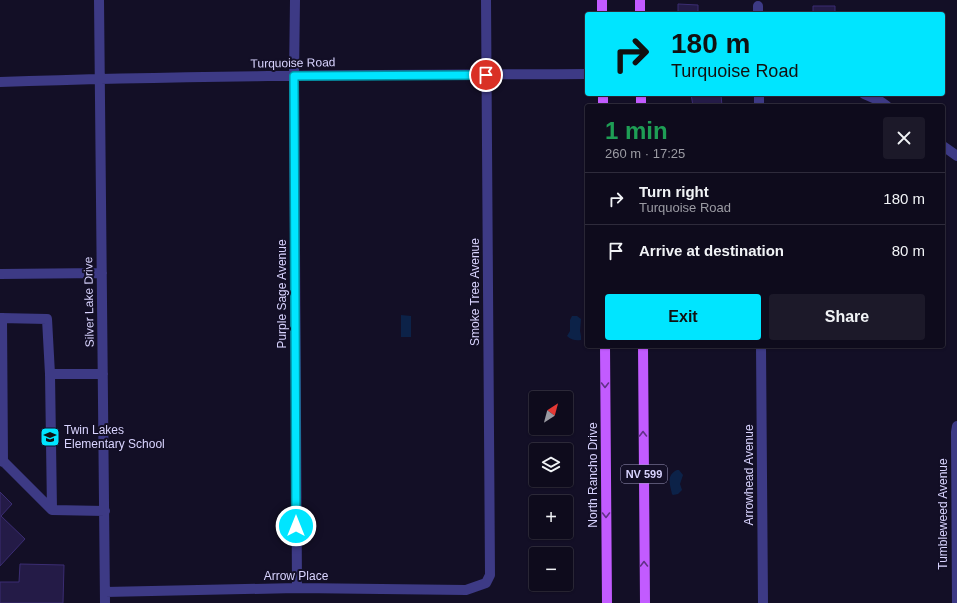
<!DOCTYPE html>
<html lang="en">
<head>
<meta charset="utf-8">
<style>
  body { margin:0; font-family:Arial,sans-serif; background:#1c1929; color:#f1f3f6; height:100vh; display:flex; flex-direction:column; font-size:15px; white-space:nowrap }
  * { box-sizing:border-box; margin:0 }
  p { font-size:13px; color:#9b9ba3 }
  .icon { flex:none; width:22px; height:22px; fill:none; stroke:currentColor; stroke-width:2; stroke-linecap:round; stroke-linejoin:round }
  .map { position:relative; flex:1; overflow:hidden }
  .details { position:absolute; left:585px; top:104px; width:360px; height:244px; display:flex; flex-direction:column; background:#0e0b1c; border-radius:4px; box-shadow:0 1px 3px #0004,0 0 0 1px #2e2b3b }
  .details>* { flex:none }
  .banner { position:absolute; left:585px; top:12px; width:360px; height:84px; border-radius:4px; box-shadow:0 1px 3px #0004,0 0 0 1px #2e2b3b; background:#00e5ff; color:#111; overflow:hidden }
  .needle { width:26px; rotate:36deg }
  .controls { position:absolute; left:529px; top:391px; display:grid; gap:8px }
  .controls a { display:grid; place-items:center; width:44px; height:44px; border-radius:4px; background:#0e0b1c; box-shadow:0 1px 3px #0004,0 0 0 1px #2e2b3b; font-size:20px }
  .pin { position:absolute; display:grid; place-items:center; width:34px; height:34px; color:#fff; margin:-17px; border:2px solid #fff; border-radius:50%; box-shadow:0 1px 4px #0007 }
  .me { position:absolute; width:44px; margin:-22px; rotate:0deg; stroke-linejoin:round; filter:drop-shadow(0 0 3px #0008) }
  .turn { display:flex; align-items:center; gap:14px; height:84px; padding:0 20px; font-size:18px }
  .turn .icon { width:52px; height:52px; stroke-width:2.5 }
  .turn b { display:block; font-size:28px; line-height:34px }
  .round { display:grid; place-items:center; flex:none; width:42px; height:42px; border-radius:4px; background:#1c1929 }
  .head { display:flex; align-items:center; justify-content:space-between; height:68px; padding:0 20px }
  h1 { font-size:24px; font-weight:700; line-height:30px; color:#1e9e55 }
  .cta { display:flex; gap:8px; margin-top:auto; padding:8px 20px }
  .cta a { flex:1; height:46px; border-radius:4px; background:#00e5ff; color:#111; font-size:16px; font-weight:700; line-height:46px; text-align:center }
  .cta a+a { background:#1c1929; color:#f1f3f6 }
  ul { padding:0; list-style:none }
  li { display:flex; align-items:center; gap:12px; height:52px; padding:0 20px; border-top:1px solid #2e2b3b }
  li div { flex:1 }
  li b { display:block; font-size:15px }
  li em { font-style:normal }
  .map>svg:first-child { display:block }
  .water { fill:#0c2248 }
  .building { fill:#241b47; stroke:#3b2d73 }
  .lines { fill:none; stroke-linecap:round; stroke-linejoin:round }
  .minor { stroke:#3d3a85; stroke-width:10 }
  .major { stroke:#c25bff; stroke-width:10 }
  .oneway { stroke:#623188 }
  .route-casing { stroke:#0095a6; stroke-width:10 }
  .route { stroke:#00e5ff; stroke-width:7 }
  .labels { text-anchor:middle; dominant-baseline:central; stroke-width:4; stroke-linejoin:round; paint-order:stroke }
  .shield { fill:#130f26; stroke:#9e99be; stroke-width:1 }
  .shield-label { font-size:11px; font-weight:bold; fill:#d9d4ff }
  .street-label { font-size:12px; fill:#d9d4ff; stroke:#130f26 }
  .poi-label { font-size:12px; fill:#d9d4ff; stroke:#130f26; text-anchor:start }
</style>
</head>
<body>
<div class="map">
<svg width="957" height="603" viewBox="0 0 957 603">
  <rect width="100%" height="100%" fill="#130f26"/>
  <path class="water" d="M401,315L411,316V337H401Z
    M572,316H577L581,319L580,331L581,336V340C576,341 571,340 567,336L570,331V320Z
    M677,470H679L683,475L680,484L682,490L678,494L673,495L672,494C670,485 666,475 677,470Z"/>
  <path class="building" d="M678,4L698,5V14H678Z
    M813,6H835V14H813Z
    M691,94L721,95L722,106H693Z
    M0,492L12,504L1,516L25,539L0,566Z
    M20,564L64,565L63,603H0V582H19Z"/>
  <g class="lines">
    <path class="minor" d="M99,0L105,603
      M295,0L294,76L297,588
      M758,6V14
      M0,82C196,75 391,75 587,74
      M759,94V106
      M864,94L880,101L887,106
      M943,146L957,156
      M0,274L102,273
      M0,318L47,319L50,374H103
      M2,318L3,462
      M761,346L763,603
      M50,374L52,510
      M0,458L52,510L105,511
      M105,592L297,588L466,590L486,583L490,575L486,0
      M957,603L956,432L957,426"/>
    <path class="major" d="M602,0V14
      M640,0V14
      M603,94V106
      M641,94V106
      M605,346L607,603
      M643,346L645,603"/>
  </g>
  <defs><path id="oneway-chevron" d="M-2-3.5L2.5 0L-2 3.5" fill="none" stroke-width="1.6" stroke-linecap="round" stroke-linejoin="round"/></defs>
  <g class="oneway">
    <use href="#oneway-chevron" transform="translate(605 385) rotate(90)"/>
    <use href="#oneway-chevron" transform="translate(643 434) rotate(-90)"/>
    <use href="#oneway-chevron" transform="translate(606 515) rotate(90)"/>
    <use href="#oneway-chevron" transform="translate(644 564) rotate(-90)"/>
  </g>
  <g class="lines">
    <g class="route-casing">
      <path id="route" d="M296,526L294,76L486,75"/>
    </g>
    <use href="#route" class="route"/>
  </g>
  <defs>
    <g id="school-square" transform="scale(1)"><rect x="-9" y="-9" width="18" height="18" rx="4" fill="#00e5ff" stroke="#130f26"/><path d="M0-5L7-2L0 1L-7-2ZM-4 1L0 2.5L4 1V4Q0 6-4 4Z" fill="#111"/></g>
  </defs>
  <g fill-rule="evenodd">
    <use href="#school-square" x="50" y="437"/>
  </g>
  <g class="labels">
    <rect class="shield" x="621" y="465" width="46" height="18" rx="3"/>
    <g class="shield-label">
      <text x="644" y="474">NV 599</text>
    </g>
    <g class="street-label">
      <text transform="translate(293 63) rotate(-1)">Turquoise Road</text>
      <text transform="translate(475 292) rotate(-90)">Smoke Tree Avenue</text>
      <text transform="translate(282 294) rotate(-90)">Purple Sage Avenue</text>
      <text transform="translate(89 302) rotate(-91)">Silver Lake Drive</text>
      <text transform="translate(593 475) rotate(-90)">North Rancho Drive</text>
      <text transform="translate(749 475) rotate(-90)">Arrowhead Avenue</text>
      <text transform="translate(943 514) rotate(-90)">Tumbleweed Avenue</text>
      <text x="296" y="576">Arrow Place</text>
    </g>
    <g class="poi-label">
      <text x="64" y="430">Twin Lakes<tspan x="64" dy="14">Elementary School</tspan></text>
    </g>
  </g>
</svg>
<div class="controls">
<a><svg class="needle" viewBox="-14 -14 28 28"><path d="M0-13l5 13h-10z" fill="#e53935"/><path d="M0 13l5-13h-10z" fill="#9b9ba3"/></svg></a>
<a><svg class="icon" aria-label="layers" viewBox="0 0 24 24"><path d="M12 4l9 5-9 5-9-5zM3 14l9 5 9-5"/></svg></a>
<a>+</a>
<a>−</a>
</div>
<div class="pin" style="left:486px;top:75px;background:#d93025"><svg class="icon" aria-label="arrive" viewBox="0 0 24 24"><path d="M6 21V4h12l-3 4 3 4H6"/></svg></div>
<svg class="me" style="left:296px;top:526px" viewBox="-20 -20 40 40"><circle r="17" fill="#00e5ff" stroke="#fff" stroke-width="3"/><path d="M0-11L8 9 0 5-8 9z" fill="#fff"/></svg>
<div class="banner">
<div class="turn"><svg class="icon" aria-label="right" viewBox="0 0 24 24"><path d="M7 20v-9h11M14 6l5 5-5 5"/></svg><div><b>180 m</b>Turquoise Road</div></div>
</div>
<section class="details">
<div class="head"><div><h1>1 min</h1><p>260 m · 17:25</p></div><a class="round"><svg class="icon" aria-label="close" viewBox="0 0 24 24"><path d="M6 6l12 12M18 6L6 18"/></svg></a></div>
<ul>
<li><svg class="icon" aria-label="right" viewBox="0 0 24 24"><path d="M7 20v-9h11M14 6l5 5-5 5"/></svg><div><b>Turn right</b><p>Turquoise Road</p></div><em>180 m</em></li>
<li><svg class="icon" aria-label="arrive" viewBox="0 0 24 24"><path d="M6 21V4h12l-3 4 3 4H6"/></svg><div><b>Arrive at destination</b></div><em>80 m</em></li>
</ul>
<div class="cta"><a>Exit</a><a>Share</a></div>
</section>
</div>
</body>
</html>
